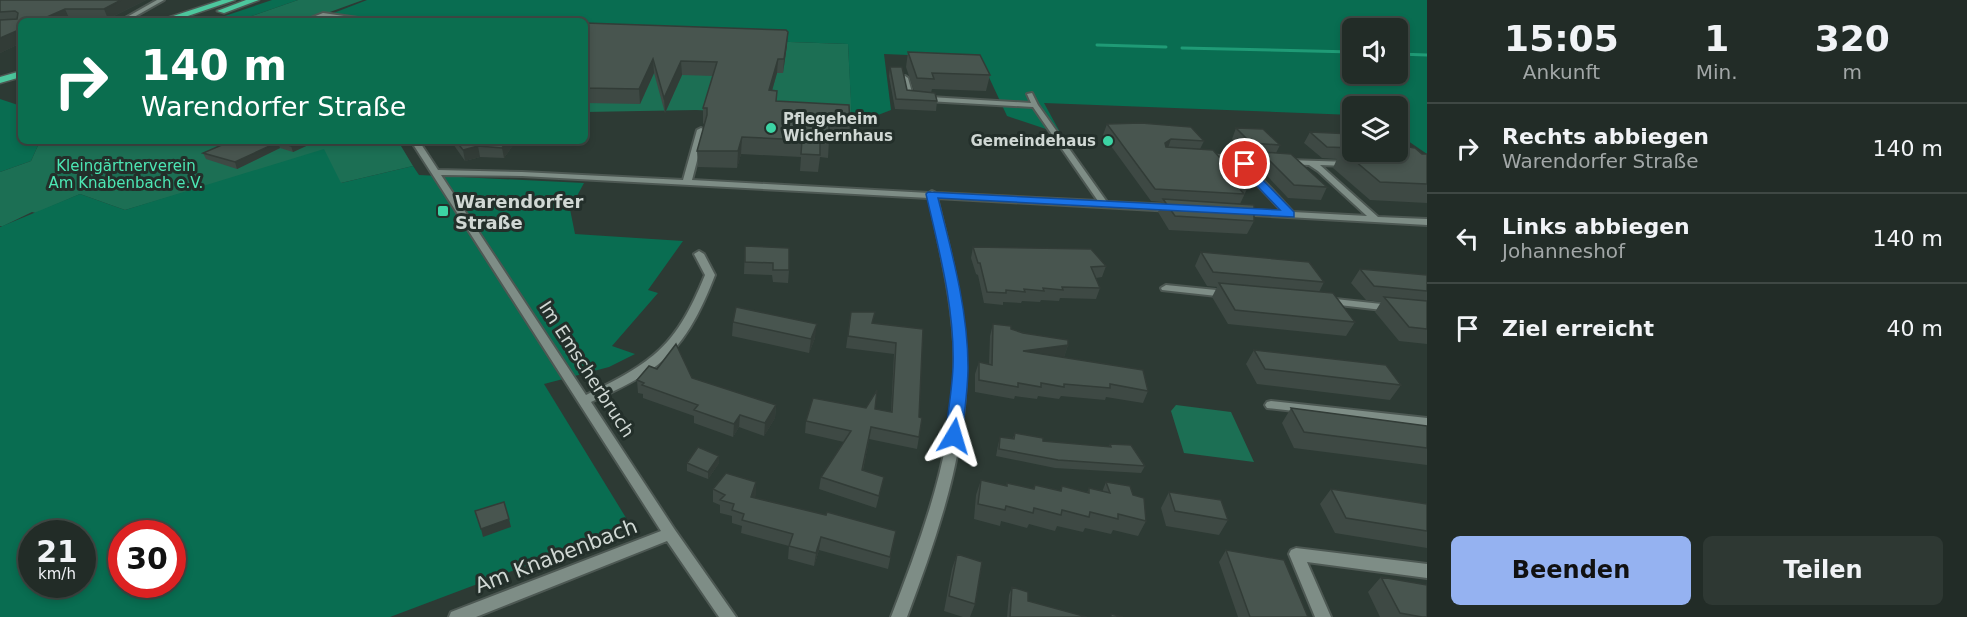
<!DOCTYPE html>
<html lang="de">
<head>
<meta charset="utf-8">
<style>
  body { margin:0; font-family:"DejaVu Sans",sans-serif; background:#2e3833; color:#f1f3f6; height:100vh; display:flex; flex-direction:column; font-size:22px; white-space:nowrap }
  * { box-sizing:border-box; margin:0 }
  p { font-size:20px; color:#a2a7a7 }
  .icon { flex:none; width:33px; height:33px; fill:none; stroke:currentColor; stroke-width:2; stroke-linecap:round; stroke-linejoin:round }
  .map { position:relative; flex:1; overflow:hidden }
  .drawer { display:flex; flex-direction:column; background:#222c27; width:540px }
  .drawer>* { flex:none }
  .guide { position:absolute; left:18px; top:18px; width:570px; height:126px; border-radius:9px; box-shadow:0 3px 9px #0003,0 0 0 2px #3f4844; background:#0b6e4f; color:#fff; overflow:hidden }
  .tools { position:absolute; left:1342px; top:18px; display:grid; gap:12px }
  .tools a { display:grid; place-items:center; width:66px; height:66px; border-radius:9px; background:#222c27; box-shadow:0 3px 9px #0003,0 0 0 2px #3f4844; font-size:30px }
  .speed { position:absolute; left:18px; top:520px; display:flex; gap:12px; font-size:30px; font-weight:700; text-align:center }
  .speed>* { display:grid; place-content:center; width:78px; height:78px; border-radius:50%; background:#222c27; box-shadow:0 3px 9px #0003,0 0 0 2px #3f4844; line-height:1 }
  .speed small { font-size:15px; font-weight:400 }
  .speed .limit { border:9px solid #d22; background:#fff; color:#111 }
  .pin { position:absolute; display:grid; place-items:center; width:51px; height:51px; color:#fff; margin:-26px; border:3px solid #fff; border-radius:50%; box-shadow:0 2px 6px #0007 }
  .me { position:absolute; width:66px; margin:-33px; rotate:7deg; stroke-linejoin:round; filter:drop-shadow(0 0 4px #0008) }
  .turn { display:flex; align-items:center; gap:21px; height:126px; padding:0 24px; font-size:27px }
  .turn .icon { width:78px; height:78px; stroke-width:2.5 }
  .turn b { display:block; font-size:42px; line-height:51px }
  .eta { display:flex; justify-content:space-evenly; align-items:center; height:102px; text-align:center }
  .eta b { font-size:36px; font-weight:800; line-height:42px }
  .primary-button { display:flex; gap:12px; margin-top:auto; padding:12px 24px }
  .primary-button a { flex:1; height:69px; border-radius:9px; background:#95b2f1; color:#111; font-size:24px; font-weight:800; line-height:69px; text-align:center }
  .primary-button a+a { background:#2e3833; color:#f1f3f6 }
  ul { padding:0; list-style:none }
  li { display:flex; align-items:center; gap:18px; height:90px; padding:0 24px; border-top:2px solid #3f4844 }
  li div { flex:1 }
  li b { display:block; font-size:22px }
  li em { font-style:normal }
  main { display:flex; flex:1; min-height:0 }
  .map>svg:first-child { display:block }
  .green { fill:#1c6f54 }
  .forest { fill:#096d51; fill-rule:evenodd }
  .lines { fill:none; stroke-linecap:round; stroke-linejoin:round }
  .stream { stroke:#1f9b76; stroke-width:3 }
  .minor-casing { stroke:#4d5853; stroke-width:4 }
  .highway-casing { stroke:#4d5853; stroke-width:3 }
  .minor { fill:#7e8d86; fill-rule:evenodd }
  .highway { fill:#4dc79d; fill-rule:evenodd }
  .wall { fill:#3e4944 }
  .shaded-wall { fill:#323c37 }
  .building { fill:#48554f; stroke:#323c37; stroke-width:1.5 }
  .route { fill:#1a73e8; stroke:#114b97; stroke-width:1.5 }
  .poi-dot { fill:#3cd4a4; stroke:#232f2a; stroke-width:2 }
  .labels { text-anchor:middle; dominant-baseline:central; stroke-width:6; stroke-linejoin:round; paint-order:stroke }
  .far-poi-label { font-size:15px; font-weight:bold; fill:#d0d8d4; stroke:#232f2a; text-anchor:start }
  .far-park-label { font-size:15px; fill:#4ce7b4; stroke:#232f2a }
  .poi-label { font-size:18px; font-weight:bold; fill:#d0d8d4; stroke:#232f2a; text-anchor:start }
  .street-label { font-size:18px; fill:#d0d8d4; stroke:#232f2a }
  .near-street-label { font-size:21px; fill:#d0d8d4; stroke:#232f2a }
</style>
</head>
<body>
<main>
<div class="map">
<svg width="1427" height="617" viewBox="0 0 1427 617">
  <rect width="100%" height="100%" fill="#2d3a34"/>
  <path class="green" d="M298,0H363L305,21H237Z
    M585,35L848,44L852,117L696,110L585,112Z
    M40,141H398L413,166L341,183L210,185L125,210L80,194L36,213L32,212L3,226H0V172L31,161Z
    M1176,405L1231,412L1254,462L1184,453L1171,411Z"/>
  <path class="forest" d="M272,0H298L237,21H210Z
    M367,0H1427V154L1398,134V106H1353V115L1044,103L1061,134L1007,116L980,58L884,54L891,110L852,125L848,44L585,35V21H370L331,15V14ZM1353,28H1398V74H1353Z
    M0,99L21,106V141H40L31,161L0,172Z
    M324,149L341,183L413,166L419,175L584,183L570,209L575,234L683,241L648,290L658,293L612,346L635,354L609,367L544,384L631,526L390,617H0V227L80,194L125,210ZM32,534H82V585H32ZM122,534H172V585H122Z"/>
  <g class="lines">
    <path class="stream" d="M1097,45L1166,47
      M1182,48L1353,52
      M1398,54L1427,55"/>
    <g class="minor-casing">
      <path id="minor" d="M157,0H164L127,21H120Z
        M323,13L365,19L368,21C355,21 333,16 323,17C316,18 311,21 303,21Z
        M905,76L908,78L913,96L1031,103L1027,94L1032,93L1038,105L1107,202L1173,205L1177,208L1173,211L937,198C949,246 961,293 965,342C972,438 940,529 907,617H891C925,529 959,438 954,342C951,293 939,245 929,198L522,176L441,175L586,395C654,362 676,346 705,275L694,254L699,251L704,254L715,275C701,311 684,347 652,369C633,383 612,392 591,402L675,530L736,617H719L667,541L476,617H449L451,612L661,531L411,141H419L438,170L522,172L683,180L697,130L701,128L705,130L692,180L929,193L932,191L936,193L1098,201L1033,107L910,100L907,98L902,78Z
        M1203,155L1275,159L1276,161C1268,166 1257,159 1249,165L1293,212L1367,216L1318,171L1309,165L1287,164L1283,162L1287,160L1350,162V166H1347L1320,165L1378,217L1427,219V225L1237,214L1236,212L1240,209L1283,212L1245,172L1241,164L1243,162L1206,159H1203Z
        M1166,285L1226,291L1231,294L1226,297L1162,290L1161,288Z
        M1326,298L1391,305L1396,308L1391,311L1322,303L1321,301Z
        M1271,401L1427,418V426L1267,408L1265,405L1267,402Z
        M1296,548L1427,564V578L1307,562L1331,617H1315L1289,554L1291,550Z"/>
    </g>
    <g class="highway-casing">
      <path id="highway" d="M222,0H235L173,21H158Z
        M246,0H259L224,13L217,11Z
        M21,71V77L0,83V77Z"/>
    </g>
    <use href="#minor" class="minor"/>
    <use href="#highway" class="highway"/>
  </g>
  <path class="wall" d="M0,0H146L108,19L70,20L0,53Z
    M585,23L787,45L783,73H777L772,90L776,101L850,125L848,141L829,140L828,158L820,157L818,172L800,171L801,157L741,154L737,168L698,167L697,151L705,123L703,124V108L713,76L682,75L665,113L654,73L640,104L585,103Z
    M908,52L990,75L986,91L932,89L931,93L937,101L936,111L895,109L889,76L890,67L907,90L914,91L906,67Z
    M1107,124L1204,141L1200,149L1247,189L1240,204L1254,221L1247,234L1169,230L1158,212L1162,202L1151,201L1103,135Z
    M1236,128L1280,145L1276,153L1327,187L1321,200L1288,198L1256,164L1260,155H1246L1232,139Z
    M1310,132L1353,134V152H1397L1406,153L1409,147L1422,154H1427V203L1370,200L1333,168L1337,159L1322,158L1304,143Z
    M231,141H317L293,152L280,148L237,169L206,159L203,153Z
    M451,141H516L504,158L480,157L465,161Z
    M745,246L789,270L788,283L773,282L772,275L744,274Z
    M973,247L1106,266L1102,277L1096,278L1100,288L1096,299L1060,298L1059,301L1041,300L1040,302L1022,301L1021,303L1003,302V305L984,303L978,275L976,274L971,258Z
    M1201,252L1324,282L1319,292L1355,322L1346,336L1228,324L1212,297L1217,287L1207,286L1195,266Z
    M1360,269L1427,275V344L1399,341L1375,312L1381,302L1366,300L1351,283Z
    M851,312L873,323L923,329L919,417V437L917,449L869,439L863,470L884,477L876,508L819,489L821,477L844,442L805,433L806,421L866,408L891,412L894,354L846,348Z
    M733,322L815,338L809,353L732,336Z
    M993,324L1068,345L1064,357H1061L1148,391L1143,403L1106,397L1105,400L1061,396L1059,399L1038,396L1037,399L1015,396L1014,399L975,392V374L979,362L989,364L990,336Z
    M1254,350L1401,385L1390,400L1257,384L1246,364Z
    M692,378L776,405L775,418L764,436L739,427L733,437L694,423V416L643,398V394L638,393L637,380Z
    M1291,408L1427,426V465L1294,448L1282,423Z
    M1015,433L1043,441L1109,447L1110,444L1145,466L1141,473L1055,468L996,456L998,445L1000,437L1013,438Z
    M719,456V463L708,479L687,471V463Z
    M981,480L1006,486L1007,483L1033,489L1035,485L1060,491L1062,486L1087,493L1089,488L1102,492L1106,482L1133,495L1146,521L1138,536L1113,530L1111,534L1085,528L1083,532L1057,526L1055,531L1029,524L1027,528L1001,521L1000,526L974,519L976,495Z
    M756,482L755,498L826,515L896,531L888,569L819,550L814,566L788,559L789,546L741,533L742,526L732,523V516L720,513V505L713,502V489Z
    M1331,489L1427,504V548L1335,533L1320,504Z
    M1169,492L1228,520L1219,535L1166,526L1161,508Z
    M1226,550L1308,617H1238L1219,562Z
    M957,554L975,604L970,617H963L944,611L952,569Z
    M1381,577L1427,617H1380L1368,592Z
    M1012,587L1028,601L1087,617H1007L1009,595Z"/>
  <path class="shaded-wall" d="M121,0H146L108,19L104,9Z
    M65,9L70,20L67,21H38Z
    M21,29V43L0,53V38Z
    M788,32L787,45L783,73L784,59Z
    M653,59L654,73L640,104L639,89Z
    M778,59L777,73L768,105L769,90Z
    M681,61L682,75L665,113L664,98Z
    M742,137L741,154L737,168L738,151Z
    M1171,139L1167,151L1165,143Z
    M302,141H317L293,152L291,146Z
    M507,141H516L504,158L502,148Z
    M278,142L280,148L237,169L235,162Z
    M478,146L480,157L465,161L463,150Z
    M817,324L815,338L809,353L811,339Z
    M1068,345L1064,357L1019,363L1023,351Z
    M776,405L775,418L764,436L765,423Z
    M740,415L739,427L733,437L734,424Z
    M719,456V463L708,479V472Z
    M756,482V495L751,509V497Z
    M509,519L511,527L483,537L481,529Z
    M821,537L819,550L814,566L816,553Z"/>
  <path class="building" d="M0,0H121L104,9H65L38,21H21V29L0,38V20L17,19L18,13L15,11L0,12Z
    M331,17L380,20L378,21H325Z
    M585,23L786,30L788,32L784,59H778L769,90L777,91L776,101L849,105L850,125L829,124V141H820V155L801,154L802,140L742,137L738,151H697L707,115V108H703L717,62L681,61L664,98L653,59L639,89L585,88Z
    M908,52L980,55L990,75L932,73L934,79L917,78Z
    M890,67H902L907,90L935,93L937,101L896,99Z
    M1141,123L1191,127L1204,141L1171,139L1165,143L1166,147L1213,150L1247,189L1239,188L1244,194L1155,189L1107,124Z
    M1236,128L1263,129L1280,145L1251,143Z
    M1310,132L1353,134V148L1327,147Z
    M231,141H302L291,146L278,142L235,162L203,153Z
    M456,141H507L502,148L478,146L463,150Z
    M1409,147L1415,148L1422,154H1427V184L1380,182L1342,150L1353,151V152L1407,153Z
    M1261,152L1291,154L1327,187L1294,185Z
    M1163,199L1254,205V221L1175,216Z
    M745,246L789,248V270H773V263L745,262Z
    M973,247L1091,249L1106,266L1091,267L1100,288L1062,287L1063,290L1043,288L1044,291L1024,289L1025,292L1006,290V293L987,292L980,263H978Z
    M1201,252L1309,262L1324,282L1213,272Z
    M1360,269L1427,275V291L1374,286Z
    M1219,283L1333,293L1355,322L1235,310Z
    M1384,297L1427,301V329L1409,327Z
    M736,307L817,324L811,339L733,322Z
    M851,312H875L872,323L923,329L919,417L922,418L919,437L871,427L862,470L884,477L879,496L821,477L851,431L806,421L813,398L866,408L877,390L875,409L892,412L896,343L848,336Z
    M993,324L1011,326V329L1023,333L1068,340V345L1023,351L1143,370L1148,391L1110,384V388L1064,384V387L1041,383V387L1018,383V387L979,380V362L992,365Z
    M676,344L692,378L776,405L765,423L740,415L734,424L694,410L698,405L642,385L644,383L637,380L649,366L657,369Z
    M1254,350L1386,365L1401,385L1265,369Z
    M1291,408L1427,426V448L1304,432Z
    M1015,433L1043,438V441L1111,447L1110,444L1131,445L1145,466L1058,460L999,449L1000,437L1014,439Z
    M698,447L719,456L708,472L687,463Z
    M726,473L756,482L751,497L826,515L827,512L896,531L890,557L821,537L816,553L789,546L793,534L742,520L744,514L732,510L734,504L720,500L725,495L713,489Z
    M981,480L1007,486V483L1034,489L1035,485L1061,491L1062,486L1089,493V488L1110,493L1106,482L1130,486L1133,495L1144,498L1146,521L1118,514V519L1090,512L1089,517L1062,510L1061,515L1034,508L1033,513L1006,506L1005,510L978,504Z
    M1331,489L1427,504V531L1346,518Z
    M1169,492L1221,500L1228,520L1175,511Z
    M504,502L509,519L481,529L475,511Z
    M1226,550L1284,560L1308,617H1250Z
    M957,554L982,562L975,604L949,596Z
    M1381,577L1427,585V617H1422L1400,613Z
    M1012,587L1028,592V601L1087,617H1010Z
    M1111,614L1123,617H1111Z"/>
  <path class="route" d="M1242,161H1249L1252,169L1294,212V217L938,198C952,253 968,310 968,367C968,390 964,413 962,436L959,440H948L945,436C948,413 952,390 953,367C955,309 939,250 926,194L928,192L1280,210L1244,172L1240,164Z"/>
  <g class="poi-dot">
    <circle cx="771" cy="128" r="6"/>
    <circle cx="1108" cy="141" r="6"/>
    <rect x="437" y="205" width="12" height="12" rx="3"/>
  </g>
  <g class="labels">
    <g class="far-poi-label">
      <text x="783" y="119">Pflegeheim<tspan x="783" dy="17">Wichernhaus</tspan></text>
      <text x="1096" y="141" text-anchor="end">Gemeindehaus</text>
    </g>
    <g class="far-park-label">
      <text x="126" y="166">Kleingärtnerverein<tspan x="126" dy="17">Am Knabenbach e.V.</tspan></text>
    </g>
    <g class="poi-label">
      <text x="455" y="201">Warendorfer<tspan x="455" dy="21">Straße</tspan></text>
    </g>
    <g class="street-label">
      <text transform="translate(587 369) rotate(57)">Im Emscherbruch</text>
    </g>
    <g class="near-street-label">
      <text transform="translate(556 556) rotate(-21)">Am Knabenbach</text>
    </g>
  </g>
</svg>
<div class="tools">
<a><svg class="icon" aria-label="sound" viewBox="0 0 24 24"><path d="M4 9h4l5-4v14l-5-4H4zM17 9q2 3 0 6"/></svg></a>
<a><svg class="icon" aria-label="layers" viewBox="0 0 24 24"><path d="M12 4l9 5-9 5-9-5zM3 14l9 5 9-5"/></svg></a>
</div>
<div class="speed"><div>21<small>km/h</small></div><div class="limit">30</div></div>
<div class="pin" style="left:1245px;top:164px;background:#d93025"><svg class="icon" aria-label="arrive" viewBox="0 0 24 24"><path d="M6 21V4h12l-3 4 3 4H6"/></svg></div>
<svg class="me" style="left:954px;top:436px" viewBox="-20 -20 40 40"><path d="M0-17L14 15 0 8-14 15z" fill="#1a73e8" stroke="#fff" stroke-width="4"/></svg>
<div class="guide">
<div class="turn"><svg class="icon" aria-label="right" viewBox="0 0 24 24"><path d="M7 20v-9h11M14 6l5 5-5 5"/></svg><div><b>140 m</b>Warendorfer Straße</div></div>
</div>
</div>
<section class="drawer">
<div class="eta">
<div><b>15:05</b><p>Ankunft</p></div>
<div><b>1</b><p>Min.</p></div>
<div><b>320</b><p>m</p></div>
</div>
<ul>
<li><svg class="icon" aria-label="right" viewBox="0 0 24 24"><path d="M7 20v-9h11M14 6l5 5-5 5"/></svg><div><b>Rechts abbiegen</b><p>Warendorfer Straße</p></div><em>140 m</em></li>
<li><svg class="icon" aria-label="left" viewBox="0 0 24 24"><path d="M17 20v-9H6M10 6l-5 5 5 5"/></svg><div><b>Links abbiegen</b><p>Johanneshof</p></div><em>140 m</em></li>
<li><svg class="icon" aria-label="arrive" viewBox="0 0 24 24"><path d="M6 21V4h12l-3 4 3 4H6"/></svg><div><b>Ziel erreicht</b></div><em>40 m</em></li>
</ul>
<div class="primary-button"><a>Beenden</a><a>Teilen</a></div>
</section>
</main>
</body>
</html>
